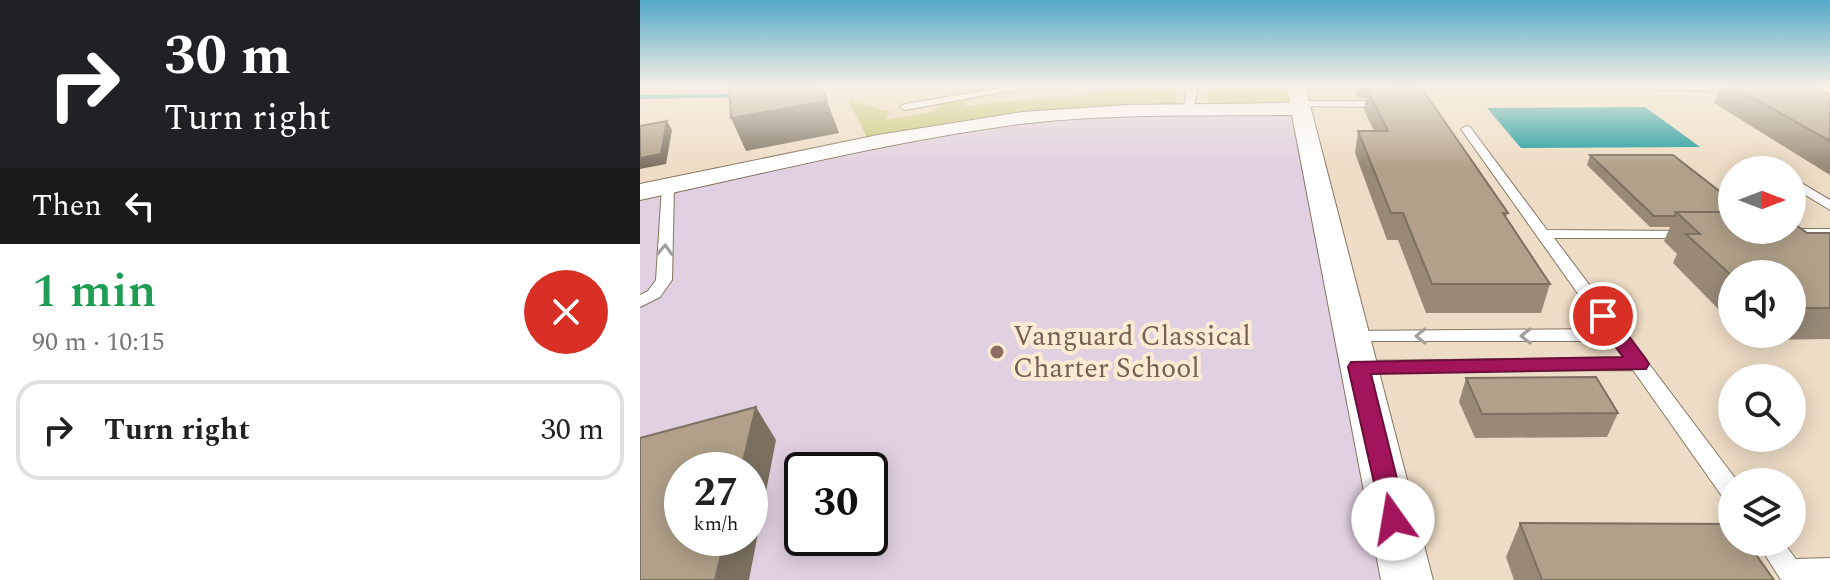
<!DOCTYPE html>
<html lang="en">
<head>
<meta charset="utf-8">
<style>
  body { margin:0; font-family:Spectral,serif; background:#f2f2f2; color:#222; height:100vh; display:flex; flex-direction:column; font-size:30px; white-space:nowrap }
  * { box-sizing:border-box; margin:0 }
  p { font-size:26px; color:#767676 }
  .icon { flex:none; width:44px; height:44px; fill:none; stroke:currentColor; stroke-width:2; stroke-linecap:round; stroke-linejoin:round }
  .map { position:relative; flex:1; overflow:hidden }
  .side { display:flex; flex-direction:column; background:#fff; width:640px }
  .side>* { flex:none }
  .top-card { background:#202124; color:#fff; overflow:hidden }
  .needle { width:52px; rotate:90deg }
  .buttons { position:absolute; left:1078px; top:156px; display:grid; gap:16px }
  .buttons a { display:grid; place-items:center; width:88px; height:88px; border-radius:50%; background:#fff; box-shadow:0 4px 20px #0003; font-size:40px }
  .speed { position:absolute; left:24px; top:452px; display:flex; gap:16px; font-size:40px; font-weight:700; text-align:center }
  .speed>* { display:grid; place-content:center; width:104px; height:104px; border-radius:50%; background:#fff; box-shadow:0 4px 20px #0003; line-height:1 }
  .speed small { font-size:20px; font-weight:400 }
  .speed .limit { border:4px solid #111; border-radius:12px; background:#fff; color:#111 }
  .pin { position:absolute; display:grid; place-items:center; width:68px; height:68px; color:#fff; margin:-34px; border:4px solid #fff; border-radius:50%; box-shadow:0 2px 8px #0007 }
  .me { position:absolute; width:88px; margin:-44px; rotate:347deg; stroke-linejoin:round; filter:drop-shadow(0 0 6px #0008) }
  .turn { display:flex; align-items:center; gap:28px; height:168px; padding:0 32px; font-size:36px }
  .turn .icon { width:104px; height:104px; stroke-width:2.5 }
  .turn b { display:block; font-size:56px; line-height:68px }
  .then { display:flex; align-items:center; height:76px; padding:0 32px; background:#0003; gap:16px; font-size:30px }
  .round { display:grid; place-items:center; flex:none; width:84px; height:84px; border-radius:42px; background:#f2f2f2 }
  .headline { display:flex; align-items:center; justify-content:space-between; height:136px; padding:0 32px }
  h1 { font-size:48px; font-weight:600; line-height:60px; color:#1e9e55 }
  ul { padding:0; list-style:none }
  li { display:flex; align-items:center; gap:24px; height:100px; margin:0 16px 12px; padding:0 16px; border:4px solid #e0e0e0; border-radius:24px }
  li div { flex:1 }
  li b { display:block; font-size:30px }
  li em { font-style:normal }
  main { display:flex; flex:1; min-height:0 }
  .map>svg:first-child { display:block }
  .built { fill:#ebd6b7 }
  .education { fill:#e1d0e1; fill-rule:evenodd }
  .green { fill:#c3c66e }
  .water { fill:#13989a }
  .lines { fill:none; stroke-linecap:round; stroke-linejoin:round }
  .stream { fill:#13989a; fill-rule:evenodd }
  .service-casing { stroke:#84755f; stroke-width:2 }
  .minor-casing { stroke:#84755f; stroke-width:2 }
  .service { fill:#fff; fill-rule:evenodd }
  .minor { fill:#fff; fill-rule:evenodd }
  .wall { fill:#988a77 }
  .shaded-wall { fill:#7c7161 }
  .building { fill:#b1a18a; stroke:#7c7161; stroke-width:2 }
  .oneway { stroke:#a19f9c }
  .route { fill:#a3155a; stroke:#6a0e3a; stroke-width:2 }
  .education-dot { fill:#8d6e63; stroke:#fbebd3; stroke-width:3 }
  .labels { text-anchor:middle; dominant-baseline:central; stroke-width:8; stroke-linejoin:round; paint-order:stroke }
  .education-label { font-size:28px; fill:#785e54; stroke:#fbebd3; text-anchor:start }
</style>
</head>
<body>
<main>
<section class="side">
<div class="top-card">
<div class="turn"><svg class="icon" aria-label="right" viewBox="0 0 24 24"><path d="M7 20v-9h11M14 6l5 5-5 5"/></svg><div><b>30 m</b>Turn right</div></div>
<div class="then">Then<svg class="icon" aria-label="left" viewBox="0 0 24 24"><path d="M17 20v-9H6M10 6l-5 5 5 5"/></svg></div>
</div>
<div class="headline"><div><h1>1 min</h1><p>90 m · 10:15</p></div><a class="round" style="background:#d93025;color:#fff"><svg class="icon" aria-label="close" viewBox="0 0 24 24"><path d="M6 6l12 12M18 6L6 18"/></svg></a></div>
<ul>
<li><svg class="icon" aria-label="right" viewBox="0 0 24 24"><path d="M7 20v-9h11M14 6l5 5-5 5"/></svg><div><b>Turn right</b></div><em>30 m</em></li>
</ul>
</section>
<div class="map">
<svg width="1190" height="580" viewBox="0 0 1190 580">
  <rect width="100%" height="100%" fill="#eeddc6"/>
  <path class="built" d="M201,86H1154L1064,88L1038,101L969,103L661,104L231,145Z"/>
  <path class="education" d="M661,109L767,580H0V192L383,118ZM42,470H110V538H42ZM162,470H230V538H162Z"/>
  <path class="green" d="M488,86L537,90L535,110L448,112L231,145L208,100L250,112L246,120L293,112L300,104L328,100L323,106L482,91Z
    M593,86H656L661,109L567,110L568,94L579,87Z"/>
  <path class="water" d="M1005,107L1060,147L881,148L847,108Z"/>
  <g class="lines">
    <path class="stream" d="M102,94L104,95V97L0,99V95Z"/>
    <g class="service-casing">
      <path id="service" d="M373,86H396L265,110L260,107L265,104Z
        M548,86H558L553,110L548,113L543,110Z
        M979,86H1105L1106,88L1101,91L983,89Z
        M660,101H747L752,104L747,107L657,106V102Z
        M826,126L830,127L907,230L1051,231L1053,234L1051,237L1046,238H914L1098,482H1092V501L1084,499L993,370L712,371L710,367L712,363L719,361L984,358L971,341H705L702,337L705,333L711,331L963,329L821,129Z
        M1158,181L1190,200V210L1154,188V182Z
        M28,183L34,187L32,280L20,297L0,307V295L8,291L16,280L22,187Z
        M1152,229H1190V237H1145L1138,233L1140,230Z
        M1117,542H1143L1156,559L1190,558V580H1141Z"/>
    </g>
    <g class="minor-casing">
      <path id="minor" d="M647,86H665L793,580H741L652,115C562,116 470,113 380,124C252,141 126,173 0,200V184L238,135L382,112L487,105L650,103Z
        M1148,86H1190V94L1149,92Z"/>
    </g>
    <use href="#service" class="service"/>
    <use href="#minor" class="minor"/>
  </g>
  <path class="wall" d="M713,86H780L868,213L866,217L910,284L901,313H786L758,240H747L715,153L718,131H734L724,110L726,98H719Z
    M1081,86H1173L1190,94V175L1074,103Z
    M950,155L1092,230L1190,233V339L1108,340L1102,334H1152V274H1092V323L1033,263L1037,254L1024,241L1030,227H1010L947,165Z
    M826,378L978,413L967,437L835,438L819,402Z
    M880,523L1134,580H874L866,557Z"/>
  <path class="shaded-wall" d="M187,101L199,133L106,151L91,118Z
    M27,121L32,130L26,164L0,169V158Z
    M116,407L136,440L109,580H75L85,538H110V470H101Z"/>
  <path class="building" d="M95,86H181L187,101L91,118L89,87Z
    M753,86H780L868,213H863L910,284H792L763,213H751L718,131H748L727,89H750Z
    M1092,86H1173L1190,94V141Z
    M27,121L21,154L0,158V126Z
    M950,155H1033L1092,201V212H1036L1035,216H1014Z
    M1036,212H1092V230H1152V222L1167,233H1190V308H1152V274H1092V276L1046,234H1060Z
    M956,377L978,413L842,414L826,378Z
    M116,407L101,470H42V538H85L75,580H0V438Z
    M880,523L1092,524V542H1107L1134,580H902Z"/>
  <defs><path id="oneway-chevron" d="M-2-3.5L2.5 0L-2 3.5" fill="none" stroke-width="1.6" stroke-linecap="round" stroke-linejoin="round" transform="scale(2)"/></defs>
  <g class="oneway">
    <use href="#oneway-chevron" transform="translate(25 250) rotate(-87)"/>
    <use href="#oneway-chevron" transform="translate(781 336) rotate(180)"/>
    <use href="#oneway-chevron" transform="translate(886 336) rotate(180)"/>
  </g>
  <linearGradient id="sky" x2="0" y2="1"><stop stop-color="#53a9c9"/><stop offset="0.51" stop-color="#f7f0e5"/><stop offset="1" stop-color="#f7f0e5" stop-opacity="0"/></linearGradient>
  <rect width="1190" height="168" fill="url(#sky)"/>
  <path class="route" d="M963,310L970,311L1006,359L1009,364L1006,369L731,374L767,519L763,527L753,531L744,527L708,367L711,362L983,357L953,316Z"/>
  <circle class="education-dot" cx="357" cy="352" r="8"/>
  <g class="labels">
    <g class="education-label">
      <text x="373" y="336">Vanguard Classical<tspan x="373" dy="32">Charter School</tspan></text>
    </g>
  </g>
</svg>
<div class="buttons">
<a><svg class="needle" viewBox="-14 -14 28 28"><path d="M0-13l5 13h-10z" fill="#e53935"/><path d="M0 13l5-13h-10z" fill="#767676"/></svg></a>
<a><svg class="icon" aria-label="sound" viewBox="0 0 24 24"><path d="M4 9h4l5-4v14l-5-4H4zM17 9q2 3 0 6"/></svg></a>
<a><svg class="icon" aria-label="search" viewBox="0 0 24 24"><circle cx="10" cy="10" r="6"/><path d="M15 15l6 6"/></svg></a>
<a><svg class="icon" aria-label="layers" viewBox="0 0 24 24"><path d="M12 4l9 5-9 5-9-5zM3 14l9 5 9-5"/></svg></a>
</div>
<div class="speed"><div>27<small>km/h</small></div><div class="limit">30</div></div>
<div class="pin" style="left:963px;top:316px;background:#d93025"><svg class="icon" aria-label="arrive" viewBox="0 0 24 24"><path d="M6 21V4h12l-3 4 3 4H6"/></svg></div>
<svg class="me" style="left:753px;top:519px" viewBox="-20 -20 40 40"><circle r="19" fill="#fff"/><path d="M0-13L10 11 0 6-10 11z" fill="#a3155a"/></svg>
</div>
</main>
</body>
</html>
